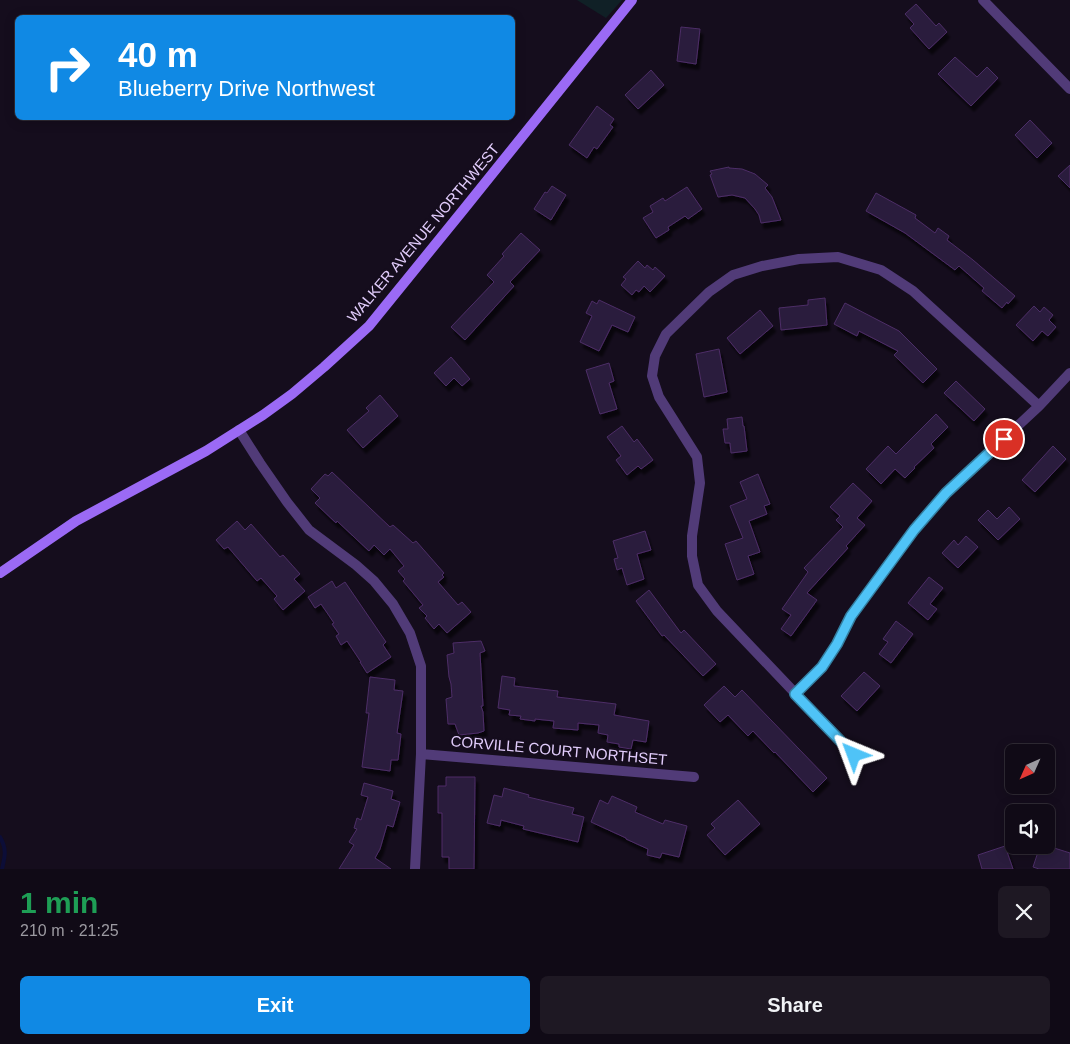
<!DOCTYPE html>
<html lang="en">
<head>
<meta charset="utf-8">
<style>
  body { margin:0; font-family:Arial,sans-serif; background:#1e1823; color:#f1f3f6; height:100vh; display:flex; flex-direction:column; font-size:19px; white-space:nowrap }
  * { box-sizing:border-box; margin:0 }
  p { font-size:16px; color:#9c9aa1 }
  .icon { flex:none; width:28px; height:28px; fill:none; stroke:currentColor; stroke-width:2; stroke-linecap:round; stroke-linejoin:round }
  .map { position:relative; height:869px; overflow:hidden }
  .drawer { display:flex; flex-direction:column; background:#100a16; flex:1 }
  .drawer>* { flex:none }
  .guide { position:absolute; left:15px; top:15px; width:500px; height:105px; border-radius:8px; box-shadow:0 2px 12px #0003,0 0 0 1px #302b35; background:#1089e4; color:#fff; overflow:hidden }
  .needle { width:32px; rotate:225deg }
  .buttons { position:absolute; left:1005px; top:744px; display:grid; gap:10px }
  .buttons a { display:grid; place-items:center; width:50px; height:50px; border-radius:8px; background:#100a16; box-shadow:0 2px 12px #0003,0 0 0 1px #302b35; font-size:25px }
  .pin { position:absolute; display:grid; place-items:center; width:42px; height:42px; color:#fff; margin:-21px; border:2px solid #fff; border-radius:50%; box-shadow:0 1px 5px #0007 }
  .me { position:absolute; width:55px; margin:-28px; rotate:316deg; stroke-linejoin:round; filter:drop-shadow(0 0 4px #0008) }
  .turn { display:flex; align-items:center; gap:18px; height:105px; padding:0 20px; font-size:22px }
  .turn .icon { width:65px; height:65px; stroke-width:2.5 }
  .turn b { display:block; font-size:35px; line-height:42px }
  .round { display:grid; place-items:center; flex:none; width:52px; height:52px; border-radius:8px; background:#1e1823 }
  .summary { display:flex; align-items:center; justify-content:space-between; height:85px; padding:0 20px }
  h1 { font-size:30px; font-weight:600; line-height:38px; color:#1e9e55 }
  .cta { display:flex; gap:10px; margin-top:auto; padding:10px 20px }
  .cta a { flex:1; height:58px; border-radius:8px; background:#1089e4; color:#fff; font-size:20px; font-weight:600; line-height:58px; text-align:center }
  .cta a+a { background:#1e1823; color:#f1f3f6 }
  .map>svg:first-child { display:block }
  .green { fill:#102026 }
  .lines { fill:none; stroke-linecap:round; stroke-linejoin:round }
  .stream { stroke:#0c0d37; stroke-width:4 }
  .building { fill:#2c1a3c; stroke:#4c2e67; filter:url(#shadow) }
  .minor { stroke:#513b78; stroke-width:10 }
  .secondary { stroke:#9b6af5; stroke-width:10 }
  .route-casing { stroke:#337fa1; stroke-width:12 }
  .route { stroke:#4fc3f7; stroke-width:9 }
  .labels { text-anchor:middle; dominant-baseline:central; stroke-width:4.5; stroke-linejoin:round; paint-order:stroke }
  .street-label { font-size:15px; fill:#e1ccfb; stroke:#150d1d }
</style>
</head>
<body>
<div class="map">
<svg width="1070" height="869" viewBox="0 0 1070 869">
  <defs>
    <filter id="shadow"><feDropShadow dx="3" dy="5.5" stdDeviation="1" flood-color="#0009"/></filter>
  </defs>
  <rect width="100%" height="100%" fill="#150d1d"/>
  <path class="green" d="M577,0H622L606,18Z"/>
  <g class="lines">
    <path class="stream" d="M0,837C7,849 5,856 2,869"/>
  </g>
  <path class="building" d="M916,4L936,26L939,23L947,32L929,49L910,28L914,24L905,14Z
    M681,27L700,29L696,64L677,61Z
    M955,57L977,77L987,67L998,78L971,106L938,74Z
    M651,70L664,85L638,109L625,95Z
    M597,106L614,119L610,125L613,127L597,149L594,147L587,158L569,145Z
    M1030,120L1052,143L1037,158L1015,135Z
    M1070,165V188L1058,176Z
    M729,167V168L742,169L755,174L768,185L765,188L772,197L781,220L761,223L759,215L755,209L745,198L732,195L718,197L710,175L712,174L710,171Z
    M552,186L566,195L551,220L534,209L545,192L547,193Z
    M687,187L702,209L688,219L685,216L668,227L669,230L656,238L643,218L653,212L650,206L663,198L665,201Z
    M876,193L916,215L915,218L935,233L938,228L949,236L947,240L973,260L1015,296L1008,304L1007,302L1002,308L982,291L984,288L959,266L955,270L905,233L866,211Z
    M521,233L540,250L510,282L514,286L465,340L451,327L494,282L487,275L504,256L502,254Z
    M638,261L645,268L647,265L653,270L655,267L665,276L650,292L644,286L639,292L636,290L632,295L621,285L626,279L623,277Z
    M825,298L827,325L781,330L779,308L808,305V300Z
    M599,300L635,317L628,332L612,325L599,351L580,342L592,316L586,313L592,301L597,304Z
    M845,303L899,331L937,369L923,383L894,355L898,351L859,331L857,336L834,324Z
    M1034,306L1040,312L1044,307L1053,315L1049,320L1056,327L1048,336L1042,331L1033,341L1016,325Z
    M760,310L773,326L740,354L727,338Z
    M719,349L727,392L704,397L696,354Z
    M451,357L470,379L462,386L454,378L446,386L434,373Z
    M609,363L614,381L609,383L617,409L600,414L586,370Z
    M956,381L985,409L974,421L944,393Z
    M380,395L398,416L363,448L347,430L369,411L366,408Z
    M936,414L948,427L931,444L934,448L914,467L915,468L905,478L895,469L881,484L866,469L888,446L896,454Z
    M742,417L743,426H744L747,451L731,453L730,443H725L723,429H728L727,419Z
    M622,426L634,442L637,439L653,460L641,469L638,466L627,475L616,460L621,456L607,437Z
    M1053,446L1066,459L1035,492L1022,480Z
    M332,472L390,527L393,525L413,543L416,541L444,573L442,575L444,577L438,582L458,605L462,602L471,612L447,633L439,624L434,629L425,618L427,616L419,608L423,605L403,581L405,579L398,571L404,566L390,549L384,555L374,545L369,551L337,521L336,523L315,503L320,498L311,489L325,474L328,476Z
    M758,474L770,504L764,506L767,514L749,521L760,552L748,556L754,574L737,580L725,544L743,538L730,506L747,499L740,482Z
    M853,483L872,501L857,518L865,525L846,546L848,548L807,593L817,600L791,636L781,629L791,615L782,609L808,572L804,568L843,527L836,520L840,516L830,507Z
    M1009,507L1020,519L998,540L978,520L988,510L997,519Z
    M237,521L245,530L251,524L280,557L283,555L300,574L294,579L305,591L283,610L274,599L277,596L261,578L257,581L228,547L224,549L216,540Z
    M645,531L651,550L637,554L644,579L627,585L622,568L617,570L614,559L618,558L613,541Z
    M966,536L978,547L958,568L942,553L954,540L958,545Z
    M929,577L943,588L930,604L937,609L928,620L908,603Z
    M332,581L336,588L345,582L386,642L383,645L391,657L367,673L360,662H361L347,641L341,645L336,636L339,634L332,624L334,623L321,604L315,608L308,597Z
    M649,590L681,633L684,630L716,664L703,676L664,635L662,636L636,601Z
    M896,621L913,634L891,663L879,654L888,642L883,639Z
    M481,641L485,651L480,653L483,706H481L483,712L484,731L478,733L459,735L455,724H448L446,699L452,697L451,684L449,677L447,655L454,653L453,643Z
    M864,672L880,686L857,711L841,696Z
    M502,676L515,678L514,686L558,691L557,697L616,704L614,715L649,721L646,742L633,740L631,749L619,747V744L607,742L608,735L598,733L599,725L578,723V730L553,728L554,721L535,719V721L520,719L521,716L509,715L510,710L498,708Z
    M370,677L395,680L394,690L403,691L397,733L401,734L398,760H391L390,771L362,767L369,713H366Z
    M724,686L735,697L742,690L827,778L813,792L775,752L774,753L753,731L748,736L728,715L720,722L704,705Z
    M446,777H475L474,869H449V857H442V813H438V786H446Z
    M364,783L393,791L391,799L400,802L393,827L387,825L380,849L375,858L391,869H339L354,845L349,842L357,829L354,828L357,818L361,820L368,797L361,795Z
    M504,788L529,795L528,797L574,808L572,814L584,817L578,842L523,829L524,826L501,820L500,826L487,823L494,795L502,797Z
    M612,796L637,807L635,812L663,824L665,820L687,826L679,857L662,853L660,858L647,855L648,849L626,839V838L591,822L600,800L608,804Z
    M738,800L760,824L725,855L707,835L715,828L711,824Z
    M1005,846L1013,869H982L978,855Z
    M1051,847L1070,853V869H1039L1033,867L1039,849L1049,852Z"/>
  <g class="lines">
    <path class="minor" d="M983,0L1070,89
      M239,430L260,463L287,502L309,530L356,565L374,581L393,604L410,633L421,666V754L415,869
      M795,694L822,667L837,644L851,616L914,530L946,493L1039,406L1070,373
      M421,754L694,777
      M854,755L717,611L698,585L692,556V536L700,483L697,457L659,397L652,376L655,356L666,334L709,292L733,275L762,266L799,259L838,257L881,270L913,291L1039,406"/>
    <path class="secondary" d="M0,573L76,521L206,451L263,415L292,394L324,367L369,326L464,209L632,0"/>
  </g>
  <g class="lines">
    <g class="route-casing">
      <path id="route" d="M854,755L795,694L822,667L837,644L851,616L914,530L946,493L1004,439"/>
    </g>
    <use href="#route" class="route"/>
  </g>
  <g class="labels">
    <g class="street-label">
      <text transform="translate(423 233) rotate(-50)">WALKER AVENUE NORTHWEST</text>
      <text transform="translate(559 750) rotate(5)">CORVILLE COURT NORTHSET</text>
    </g>
  </g>
</svg>
<div class="buttons">
<a><svg class="needle" viewBox="-14 -14 28 28"><path d="M0-13l5 13h-10z" fill="#e53935"/><path d="M0 13l5-13h-10z" fill="#9c9aa1"/></svg></a>
<a><svg class="icon" aria-label="sound" viewBox="0 0 24 24"><path d="M4 9h4l5-4v14l-5-4H4zM17 9q2 3 0 6"/></svg></a>
</div>
<div class="pin" style="left:1004px;top:439px;background:#d93025"><svg class="icon" aria-label="arrive" viewBox="0 0 24 24"><path d="M6 21V4h12l-3 4 3 4H6"/></svg></div>
<svg class="me" style="left:854px;top:755px" viewBox="-20 -20 40 40"><path d="M0-17L14 15 0 8-14 15z" fill="#4fc3f7" stroke="#fff" stroke-width="4"/></svg>
<div class="guide">
<div class="turn"><svg class="icon" aria-label="right" viewBox="0 0 24 24"><path d="M7 20v-9h11M14 6l5 5-5 5"/></svg><div><b>40 m</b>Blueberry Drive Northwest</div></div>
</div>
</div>
<section class="drawer">
<div class="summary"><div><h1>1 min</h1><p>210 m · 21:25</p></div><a class="round"><svg class="icon" aria-label="close" viewBox="0 0 24 24"><path d="M6 6l12 12M18 6L6 18"/></svg></a></div>
<div class="cta"><a>Exit</a><a>Share</a></div>
</section>
</body>
</html>
